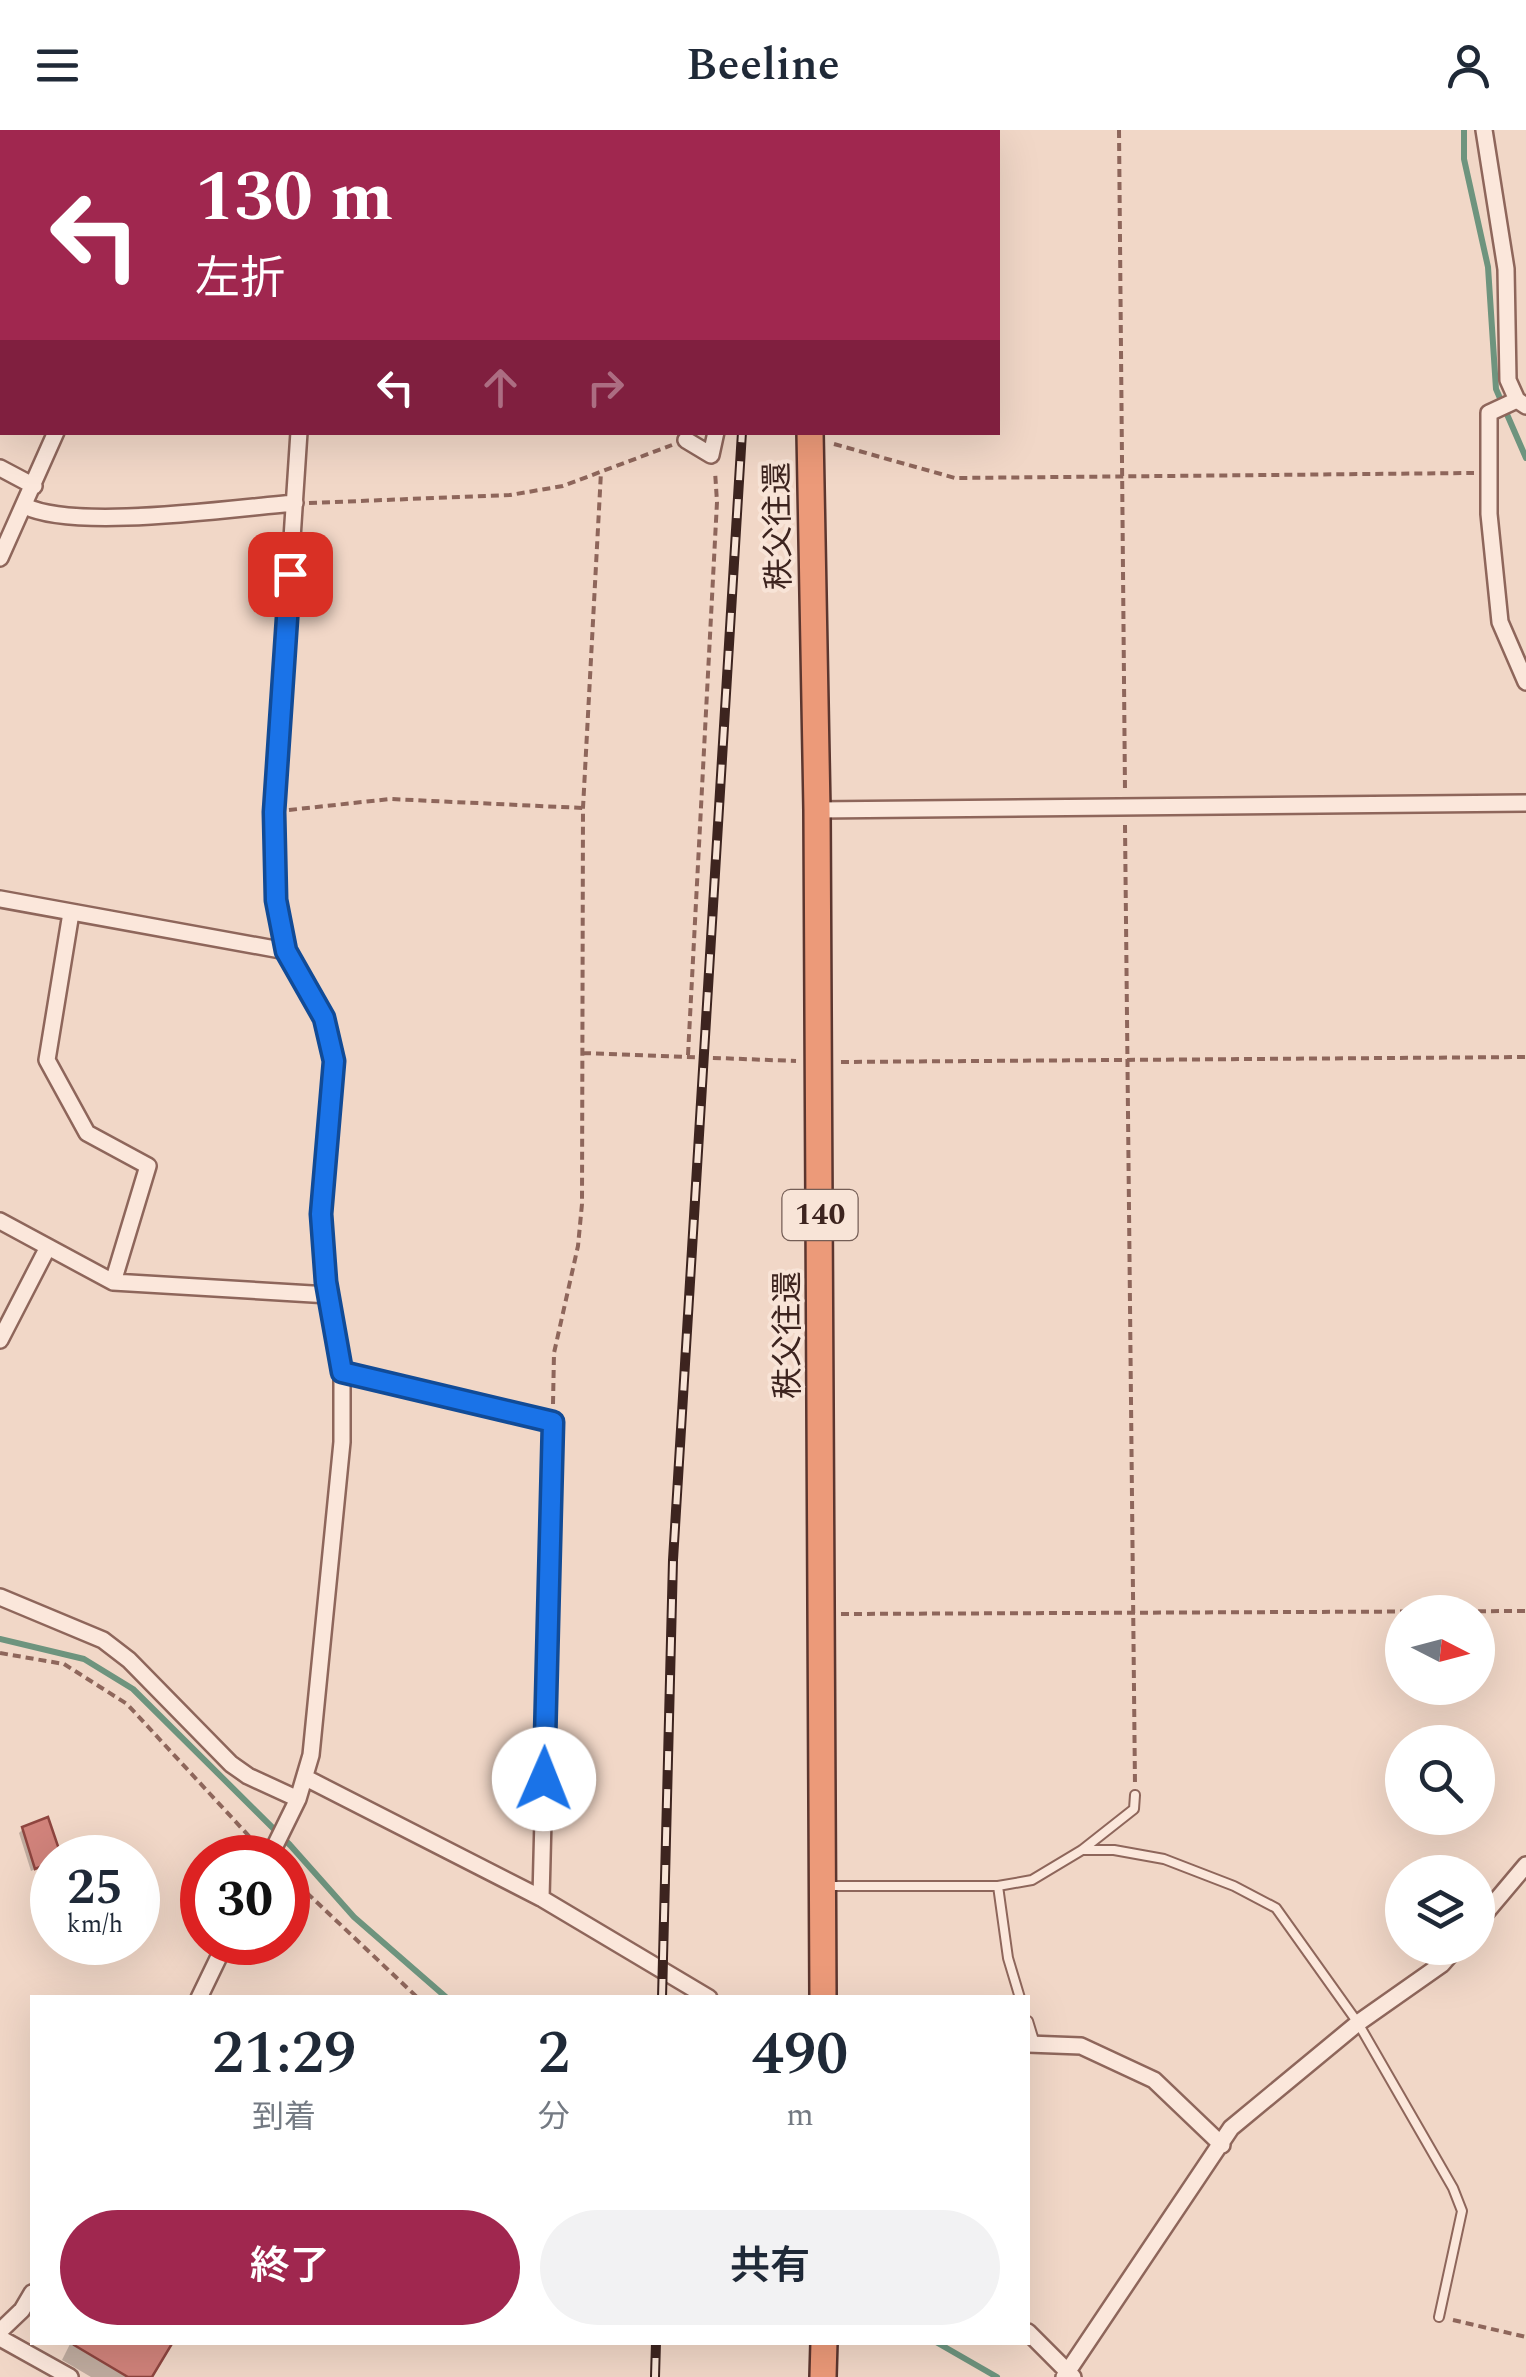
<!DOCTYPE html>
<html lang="ja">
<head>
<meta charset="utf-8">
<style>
  body { margin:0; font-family:Spectral,"Noto Sans JP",serif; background:#f2f2f3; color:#1f2937; height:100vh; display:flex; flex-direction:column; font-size:38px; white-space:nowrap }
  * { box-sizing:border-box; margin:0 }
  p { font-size:32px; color:#747a83 }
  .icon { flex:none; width:55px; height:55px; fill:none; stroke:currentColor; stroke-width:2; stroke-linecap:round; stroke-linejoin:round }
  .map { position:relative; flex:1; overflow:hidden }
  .sheet { position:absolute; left:30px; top:1865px; width:1000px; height:350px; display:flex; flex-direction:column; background:#fff; border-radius:0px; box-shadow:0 10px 40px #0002 }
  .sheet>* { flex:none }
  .banner { position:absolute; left:0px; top:0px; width:1000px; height:305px; box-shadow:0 10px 40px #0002; background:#a0274f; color:#fff; overflow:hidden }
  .needle { width:65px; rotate:96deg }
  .controls { position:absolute; left:1385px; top:1465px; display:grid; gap:20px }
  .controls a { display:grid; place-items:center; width:110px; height:110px; border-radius:50%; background:#fff; box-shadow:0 10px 40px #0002; font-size:50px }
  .speed { position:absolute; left:30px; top:1705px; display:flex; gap:20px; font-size:50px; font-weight:700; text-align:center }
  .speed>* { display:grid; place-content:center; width:130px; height:130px; border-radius:50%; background:#fff; box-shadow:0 10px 40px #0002; line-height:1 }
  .speed small { font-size:25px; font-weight:400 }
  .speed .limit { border:15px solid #d22; background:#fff; color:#111 }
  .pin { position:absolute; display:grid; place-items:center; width:85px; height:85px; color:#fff; margin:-42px; border-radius:20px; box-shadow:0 5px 15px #0006 }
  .me { position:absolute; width:110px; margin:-55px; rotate:1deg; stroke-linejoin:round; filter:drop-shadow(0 0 8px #0008) }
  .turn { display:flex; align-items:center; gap:35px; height:210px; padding:0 30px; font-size:45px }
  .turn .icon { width:130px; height:130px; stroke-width:2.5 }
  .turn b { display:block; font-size:70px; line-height:85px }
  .lanes { display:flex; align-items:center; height:95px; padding:0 30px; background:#0003; justify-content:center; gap:50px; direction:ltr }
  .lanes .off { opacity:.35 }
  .eta { display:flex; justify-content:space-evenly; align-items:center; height:170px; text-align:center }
  .eta b { font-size:60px; font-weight:600; line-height:70px }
  .button { display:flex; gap:20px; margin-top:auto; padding:20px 30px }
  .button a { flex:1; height:115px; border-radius:60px; background:#a0274f; color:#fff; font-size:40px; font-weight:600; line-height:115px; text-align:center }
  .button a+a { background:#f2f2f3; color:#1f2937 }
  header { display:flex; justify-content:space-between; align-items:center; height:130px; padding:0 30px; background:#fff; font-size:45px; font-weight:600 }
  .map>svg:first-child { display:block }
  .shadow { fill:#0003 }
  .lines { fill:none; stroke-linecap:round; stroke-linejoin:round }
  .stream { stroke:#6e947e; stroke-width:6 }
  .building { fill:#d1837b; stroke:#8e453f; stroke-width:2.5 }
  .service-casing { stroke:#8e665b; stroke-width:12 }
  .minor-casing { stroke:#8e665b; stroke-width:20 }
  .trunk-casing { stroke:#5c362f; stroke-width:30 }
  .path { stroke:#8e665b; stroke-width:4; stroke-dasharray:8 5; stroke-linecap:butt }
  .service { stroke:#fbe7db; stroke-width:8 }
  .minor { stroke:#fbe7db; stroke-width:15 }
  .trunk { stroke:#ec9a79; stroke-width:25 }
  .rail-casing { stroke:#3d241f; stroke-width:10 }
  .rail { stroke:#f8e4d7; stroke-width:6; stroke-dasharray:19; stroke-linecap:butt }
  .route-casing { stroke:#114b97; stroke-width:25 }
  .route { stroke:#1a73e8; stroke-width:18 }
  .labels { text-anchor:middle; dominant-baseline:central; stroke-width:8; stroke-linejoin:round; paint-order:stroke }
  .shield { fill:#f8e4d7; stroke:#755e56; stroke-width:2.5 }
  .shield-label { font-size:30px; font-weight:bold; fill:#3d241f }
  .street-label { font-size:32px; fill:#3d241f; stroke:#f8e4d7 }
</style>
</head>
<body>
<header><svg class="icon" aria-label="menu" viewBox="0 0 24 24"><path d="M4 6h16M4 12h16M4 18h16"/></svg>Beeline<svg class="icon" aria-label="person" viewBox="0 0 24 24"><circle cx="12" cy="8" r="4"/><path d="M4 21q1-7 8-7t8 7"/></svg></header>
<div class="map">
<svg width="1526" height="2247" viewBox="0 0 1526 2247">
  <rect width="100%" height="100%" fill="#f1d7c7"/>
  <path class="shadow" d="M23,1699L52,1728V1732L31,1741L19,1703Z
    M71,2212H170L149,2247H91L62,2230Z"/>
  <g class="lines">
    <path class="stream" d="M1464,0V29L1488,137L1496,259L1526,328
      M0,1509L84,1529L133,1559L290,1715L354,1787L447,1868
      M936,2212L997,2247"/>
  </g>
  <path class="building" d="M48,1687L62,1728H52V1732L35,1739L22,1697Z
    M75,2212H173L152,2247H128L74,2215Z"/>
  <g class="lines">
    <g class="service-casing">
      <path id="service" d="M1082,1720H1114L1164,1729L1234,1756L1276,1778L1358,1893L1453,2058L1462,2081L1439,2187
        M828,1756H998L1032,1750L1082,1720L1134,1679L1135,1665
        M998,1756L1008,1828L1020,1868
        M1028,1891L1035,1914"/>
    </g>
    <g class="minor-casing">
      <path id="minor" d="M220,0L225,2
        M676,0L677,2
        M1484,0L1506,139L1508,250L1517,270L1526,276
        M181,2L182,0
        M1517,270L1489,283V384L1500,492L1526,552
        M686,310L711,325L716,302
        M0,338L34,356
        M25,376C75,401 233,378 295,373
        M0,428L56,302
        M817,680L1526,673
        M0,769L286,821
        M71,783L47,930L87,1003L148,1036L113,1152
        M0,1091L113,1152L329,1165
        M0,1210L48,1117
        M342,1242L553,1292L541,1768
        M0,1467L103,1510L129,1530L231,1634L248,1646L298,1669
        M306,1648L541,1768L709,1868
        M269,1728L298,1669L311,1625L342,1312V1242L326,1152L321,1083L333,931L324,889L286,821L276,769L274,682L299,302
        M1478,1792L1526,1735
        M199,1868L226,1812
        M1028,1914L1081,1916L1154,1950L1222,2015
        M0,2201L22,2180L32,2163
        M1028,2202L1073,2247
        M0,2208L70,2247
        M1064,2247L1231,1998L1358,1893L1442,1834L1456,1818"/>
    </g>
    <g class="trunk-casing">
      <path id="trunk" d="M808,0V2
        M810,302L817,680L823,1868
        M823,2247L824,2212"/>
    </g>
    <path class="path" d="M1119,0L1125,660
      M834,314L955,348L1474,343
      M309,373L510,365L563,356L672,315
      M289,680L390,669L583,678
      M1125,695L1135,1655
      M583,923L796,931
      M688,925L717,372L715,341
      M841,932L1526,927
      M553,1274L554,1223L578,1116L582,1074L583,678L601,342
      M841,1484L1526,1481
      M0,1523L64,1534L127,1574L259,1717
      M288,1745L418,1868
      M1453,2190L1526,2207"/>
    <use href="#service" class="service"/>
    <use href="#minor" class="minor"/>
    <use href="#trunk" class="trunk"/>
    <g class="rail-casing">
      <path id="rail" d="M761,2V0
        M662,1868L673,1430L742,302
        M655,2247L656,2212"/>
    </g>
    <use href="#rail" class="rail"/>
  </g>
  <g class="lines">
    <g class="route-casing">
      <path id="route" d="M290,444L274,682L276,770L286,821L324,888L334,931L321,1084L326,1152L342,1242L553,1292L544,1649"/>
    </g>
    <use href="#route" class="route"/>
  </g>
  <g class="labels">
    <rect class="shield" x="782.5" y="1060" width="75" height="50" rx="8"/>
    <g class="shield-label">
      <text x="820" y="1085">140</text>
    </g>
    <g class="street-label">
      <text transform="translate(779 396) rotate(-91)">秩父往還</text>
      <text transform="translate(788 1205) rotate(-90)">秩父往還</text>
    </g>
  </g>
</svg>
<div class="controls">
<a><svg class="needle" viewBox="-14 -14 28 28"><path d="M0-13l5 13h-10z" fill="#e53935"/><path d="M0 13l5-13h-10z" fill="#747a83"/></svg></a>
<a><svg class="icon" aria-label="search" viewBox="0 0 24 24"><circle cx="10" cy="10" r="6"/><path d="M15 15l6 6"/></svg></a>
<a><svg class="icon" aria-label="layers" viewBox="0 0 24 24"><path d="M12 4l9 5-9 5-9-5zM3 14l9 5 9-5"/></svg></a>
</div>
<div class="speed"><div>25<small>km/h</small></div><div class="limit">30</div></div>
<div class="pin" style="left:290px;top:444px;background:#d93025"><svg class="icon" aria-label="arrive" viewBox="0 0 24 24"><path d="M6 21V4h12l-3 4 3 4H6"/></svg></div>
<svg class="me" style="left:544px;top:1649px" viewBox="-20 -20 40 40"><circle r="19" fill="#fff"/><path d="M0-13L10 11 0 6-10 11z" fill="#1a73e8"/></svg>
<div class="banner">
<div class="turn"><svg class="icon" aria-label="left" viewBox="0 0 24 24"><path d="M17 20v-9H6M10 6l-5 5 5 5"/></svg><div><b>130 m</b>左折</div></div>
<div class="lanes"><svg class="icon" aria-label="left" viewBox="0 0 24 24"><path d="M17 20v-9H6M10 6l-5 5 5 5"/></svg><svg class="icon off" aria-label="ahead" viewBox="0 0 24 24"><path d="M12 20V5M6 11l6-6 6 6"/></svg><svg class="icon off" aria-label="right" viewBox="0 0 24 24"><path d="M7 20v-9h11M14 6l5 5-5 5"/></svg></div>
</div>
<section class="sheet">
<div class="eta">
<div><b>21:29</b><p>到着</p></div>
<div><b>2</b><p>分</p></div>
<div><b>490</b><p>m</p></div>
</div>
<div class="button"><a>終了</a><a>共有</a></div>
</section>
</div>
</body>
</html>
